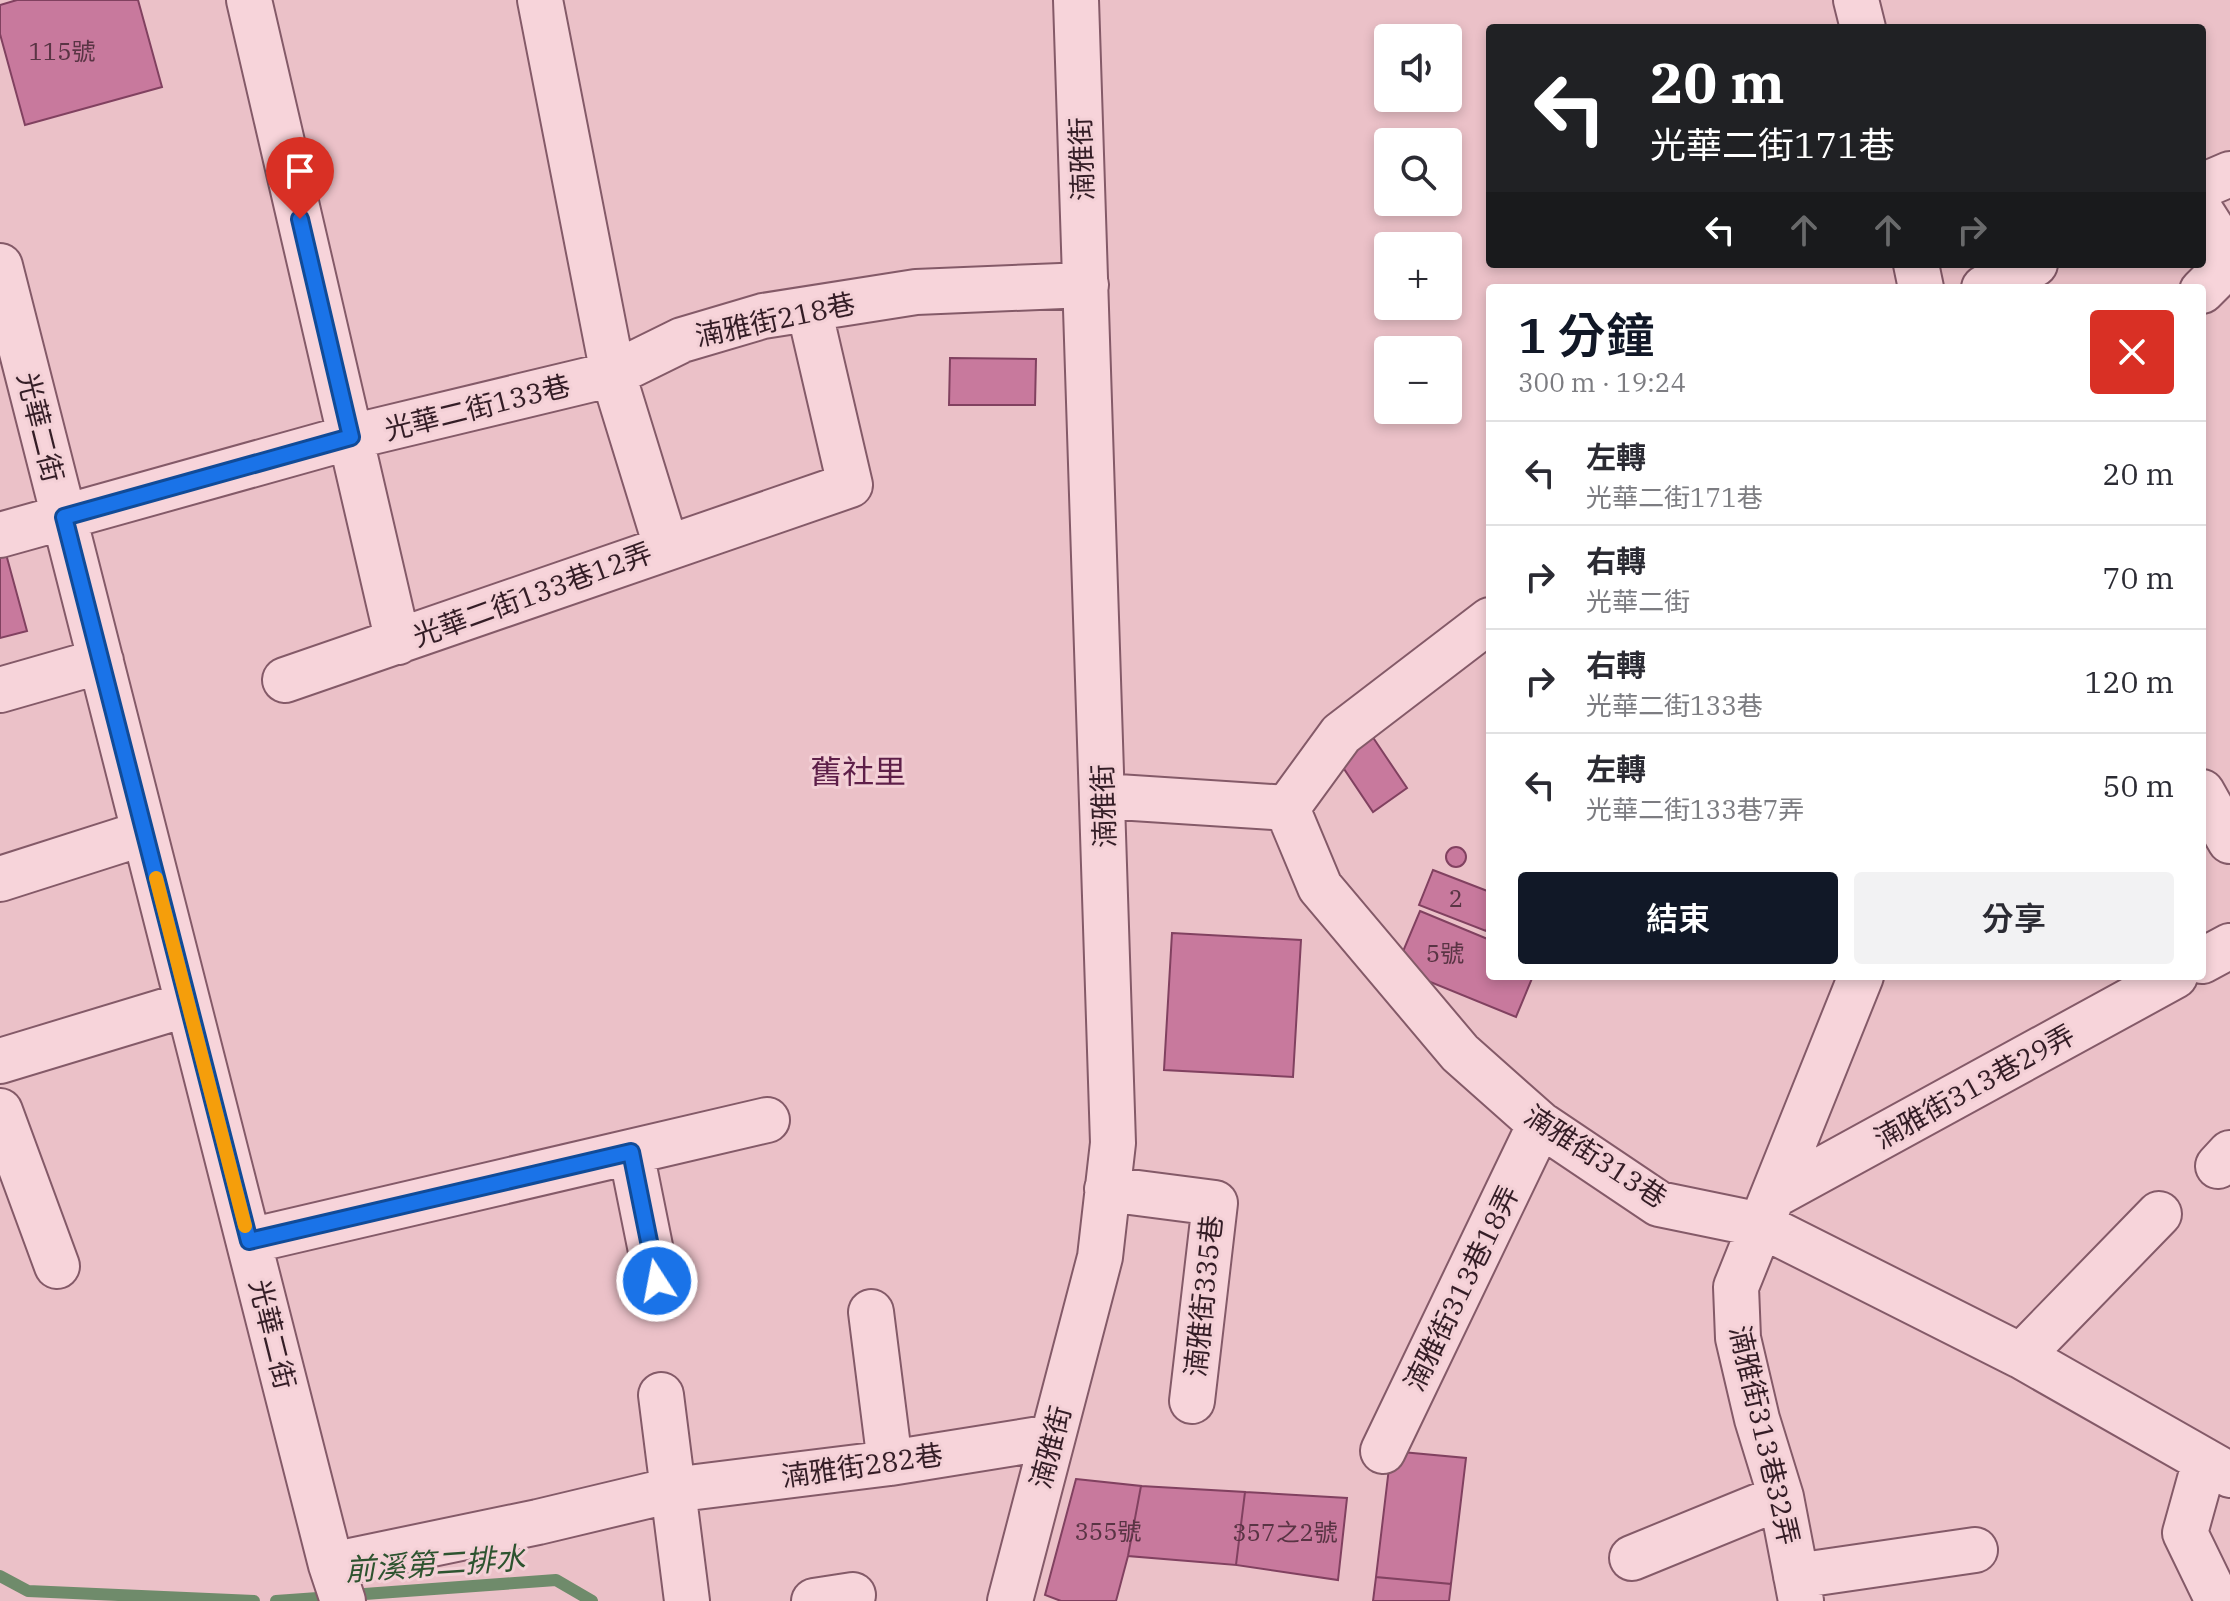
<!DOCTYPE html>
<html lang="zh-TW">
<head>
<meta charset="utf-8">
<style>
  body { margin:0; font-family:"IBM Plex Serif","Noto Sans TC",serif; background:#f2f2f3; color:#2b2b33; height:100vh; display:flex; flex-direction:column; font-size:30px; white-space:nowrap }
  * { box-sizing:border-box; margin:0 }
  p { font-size:26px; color:#7c7c81 }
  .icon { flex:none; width:44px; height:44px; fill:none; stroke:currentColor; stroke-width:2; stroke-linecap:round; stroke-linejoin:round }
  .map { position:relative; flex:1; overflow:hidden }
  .drawer { position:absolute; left:1486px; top:284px; width:720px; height:696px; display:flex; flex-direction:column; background:#fff; border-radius:8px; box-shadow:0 4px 12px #0003 }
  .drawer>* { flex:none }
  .hud { position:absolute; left:1486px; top:24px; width:720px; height:244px; border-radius:8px; box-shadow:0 4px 12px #0003; background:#202124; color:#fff; overflow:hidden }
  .fabs { position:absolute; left:1374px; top:24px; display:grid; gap:16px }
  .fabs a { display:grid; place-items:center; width:88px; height:88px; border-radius:8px; background:#fff; box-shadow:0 4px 12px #0003; font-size:40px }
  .pin { position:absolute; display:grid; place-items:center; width:68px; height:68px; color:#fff; margin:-82px -34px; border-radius:50% 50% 50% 0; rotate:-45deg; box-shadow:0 0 8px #0007 }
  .pin .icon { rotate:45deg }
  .me { position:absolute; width:88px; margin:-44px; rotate:349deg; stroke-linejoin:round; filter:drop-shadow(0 0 6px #0008) }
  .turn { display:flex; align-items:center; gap:28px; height:168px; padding:0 32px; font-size:36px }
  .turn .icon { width:104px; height:104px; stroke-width:2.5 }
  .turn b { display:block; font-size:56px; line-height:68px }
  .lanes { display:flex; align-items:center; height:76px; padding:0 32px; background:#0003; justify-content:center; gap:40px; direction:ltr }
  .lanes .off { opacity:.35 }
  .round { display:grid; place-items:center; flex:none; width:84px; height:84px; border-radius:8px; background:#f2f2f3 }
  .summary { display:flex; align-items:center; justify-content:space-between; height:136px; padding:0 32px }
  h1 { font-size:48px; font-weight:600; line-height:60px; color:#111827 }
  .cta { display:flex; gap:16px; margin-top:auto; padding:16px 32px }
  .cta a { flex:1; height:92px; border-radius:8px; background:#111827; color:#fff; font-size:32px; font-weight:600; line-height:92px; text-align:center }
  .cta a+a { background:#f2f2f3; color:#2b2b33 }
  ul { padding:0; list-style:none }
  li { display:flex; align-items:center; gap:24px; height:104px; padding:0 32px; border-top:2px solid #e1e1e2 }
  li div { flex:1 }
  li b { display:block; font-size:30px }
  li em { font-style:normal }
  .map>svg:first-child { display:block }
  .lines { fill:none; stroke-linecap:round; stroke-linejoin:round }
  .stream { stroke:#6f8b6b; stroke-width:12 }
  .building { fill:#c8799d; stroke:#814160; stroke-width:2 }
  .minor-casing { stroke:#845a68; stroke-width:48 }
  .minor { stroke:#f7d4da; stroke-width:44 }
  .route-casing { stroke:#114b97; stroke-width:20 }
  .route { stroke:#1a73e8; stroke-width:14 }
  .slow { stroke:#f59e0b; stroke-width:14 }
  .labels { text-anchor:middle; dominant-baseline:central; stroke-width:6; stroke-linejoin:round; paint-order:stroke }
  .number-label { font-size:24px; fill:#593444 }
  .street-label { font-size:28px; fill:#341d26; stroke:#f3d0d6 }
  .water-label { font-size:30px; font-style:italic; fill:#2d532f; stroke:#f3d0d6 }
  .quarter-label { font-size:32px; fill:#5e1f49; stroke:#f3d0d6 }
</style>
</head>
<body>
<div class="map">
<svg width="2230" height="1601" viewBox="0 0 2230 1601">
  <rect width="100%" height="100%" fill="#ebc1c8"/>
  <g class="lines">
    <path class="stream" d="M0,1576L28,1591L254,1601
      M351,1595L556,1580L592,1601
      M276,1601L332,1597"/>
  </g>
  <path class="building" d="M17,0H138L162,87L25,125L0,34V5Z
    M950,358L1036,359L1035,405H949Z
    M6,554L27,631L0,638V556Z
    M1372,736L1407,788L1373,812L1338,760Z
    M1446 857a10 10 0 1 1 20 0a10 10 0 1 1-20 0Z
    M1433,870L1490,892V921L1486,931L1419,905Z
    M1420,911L1490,940V976H1533L1516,1017L1396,968Z
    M1172,933L1301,940L1293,1077L1164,1070Z
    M1391,1451L1466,1458L1451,1584L1376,1577Z
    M1076,1479L1141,1486L1128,1556L1116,1601H1061L1045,1595Z
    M1141,1486L1245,1492L1236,1565L1128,1556Z
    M1245,1492L1347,1498L1338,1580L1236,1565Z
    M1376,1577L1451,1584L1449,1601H1373Z"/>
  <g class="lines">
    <g class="minor-casing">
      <path id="minor" d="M249,0L398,642
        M540,0L613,374L666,546
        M1856,0L1863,28
        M2202,186L2230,174
        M2202,213L2230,257
        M1916,264L1921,288
        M0,266L331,1565L343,1601
        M1984,288L2035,264
        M2202,291L2230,263
        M0,535L351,437L613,374L682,340L763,316L916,292L1086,285
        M285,680L850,485L809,309
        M0,690L101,661
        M2202,792L2230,841
        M1102,796L1287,808
        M1287,808L1320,887L1460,1053L1540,1124L1659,1204L1761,1225L2021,1356L2230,1475
        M1287,808L1341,734L1490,620
        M0,879L144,833
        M2202,961L2230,946
        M0,1061L188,1004
        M0,1111L57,1266
        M631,1152L657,1281
        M2218,1166L2230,1153
        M1107,1189L1215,1203L1192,1401
        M1773,1196L2175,976
        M249,1241L767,1120
        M871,1312L890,1463
        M2021,1356L2159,1214
        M661,1395L687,1601
        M1383,1451L1540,1124
        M2205,1461L2185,1533L2218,1601
        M1632,1558L1781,1497
        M331,1565L538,1522L672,1490L890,1463L1052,1437
        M1796,1576L1975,1550
        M814,1601L853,1595
        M1010,1601L1100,1257L1113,1143L1076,0
        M1801,1601L1781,1497L1757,1419L1738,1338L1736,1287L1861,976"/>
    </g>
    <use href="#minor" class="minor"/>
  </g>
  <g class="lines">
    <g class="route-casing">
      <path id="route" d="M300,219L351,437L64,517L249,1241L631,1152L657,1281"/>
    </g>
    <use href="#route" class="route"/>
    <path class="slow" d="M156,878L245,1226"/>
  </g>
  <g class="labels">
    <g class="number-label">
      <text x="62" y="51">115號</text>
      <text x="1456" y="898">2</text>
      <text x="1445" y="953">5號</text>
      <text x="1108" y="1531">355號</text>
      <text x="1285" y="1532">357之2號</text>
    </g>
    <g class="street-label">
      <text transform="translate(1081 159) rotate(-92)">湳雅街</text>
      <text transform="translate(775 319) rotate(-12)">湳雅街218巷</text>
      <text transform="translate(477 407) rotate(-14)">光華二街133巷</text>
      <text transform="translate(41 427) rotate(76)">光華二街</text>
      <text transform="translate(532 594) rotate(-20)">光華二街133巷12弄</text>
      <text transform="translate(1103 806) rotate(-92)">湳雅街</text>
      <text transform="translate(1974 1086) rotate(-29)">湳雅街313巷29弄</text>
      <text transform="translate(1596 1156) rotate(33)">湳雅街313巷</text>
      <text transform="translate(1461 1288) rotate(-64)">湳雅街313巷18弄</text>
      <text transform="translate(1203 1296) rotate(-84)">湳雅街335巷</text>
      <text transform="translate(273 1334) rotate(76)">光華二街</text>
      <text transform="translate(1765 1435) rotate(77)">湳雅街313巷32弄</text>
      <text transform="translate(1050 1447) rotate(-75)">湳雅街</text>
      <text transform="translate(862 1465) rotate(-8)">湳雅街282巷</text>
    </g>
    <g class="water-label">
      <text transform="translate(435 1563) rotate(-4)">前溪第二排水</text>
    </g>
    <g class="quarter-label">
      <text x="858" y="771">舊社里</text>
    </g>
  </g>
</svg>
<div class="fabs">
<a><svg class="icon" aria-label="sound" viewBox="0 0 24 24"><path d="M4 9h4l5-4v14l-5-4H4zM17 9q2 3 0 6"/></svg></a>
<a><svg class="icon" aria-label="search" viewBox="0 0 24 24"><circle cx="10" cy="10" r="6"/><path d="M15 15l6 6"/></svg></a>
<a>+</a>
<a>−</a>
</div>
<div class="pin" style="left:300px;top:219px;background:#d93025"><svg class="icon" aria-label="arrive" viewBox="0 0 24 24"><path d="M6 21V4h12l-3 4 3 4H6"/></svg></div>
<svg class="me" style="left:657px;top:1281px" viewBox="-20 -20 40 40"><circle r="17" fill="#1a73e8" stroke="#fff" stroke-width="3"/><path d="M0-11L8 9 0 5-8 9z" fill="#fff"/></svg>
<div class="hud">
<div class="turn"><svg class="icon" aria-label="left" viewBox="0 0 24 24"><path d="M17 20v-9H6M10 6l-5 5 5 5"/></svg><div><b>20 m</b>光華二街171巷</div></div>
<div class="lanes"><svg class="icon" aria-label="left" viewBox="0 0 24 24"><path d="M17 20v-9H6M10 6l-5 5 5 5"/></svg><svg class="icon off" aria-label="ahead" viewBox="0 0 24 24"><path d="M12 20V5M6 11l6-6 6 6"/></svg><svg class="icon off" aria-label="ahead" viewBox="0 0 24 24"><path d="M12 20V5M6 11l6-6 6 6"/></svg><svg class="icon off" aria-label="right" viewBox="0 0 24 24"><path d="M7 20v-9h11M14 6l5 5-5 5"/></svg></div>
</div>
<section class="drawer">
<div class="summary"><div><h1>1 分鐘</h1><p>300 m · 19:24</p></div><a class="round" style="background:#d93025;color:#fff"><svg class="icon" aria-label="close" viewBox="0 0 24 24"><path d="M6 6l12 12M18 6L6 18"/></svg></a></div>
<ul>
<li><svg class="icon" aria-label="left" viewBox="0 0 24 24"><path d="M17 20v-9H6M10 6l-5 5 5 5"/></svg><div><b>左轉</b><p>光華二街171巷</p></div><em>20 m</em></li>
<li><svg class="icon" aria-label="right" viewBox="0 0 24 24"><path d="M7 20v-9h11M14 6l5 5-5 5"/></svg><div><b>右轉</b><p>光華二街</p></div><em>70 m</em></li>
<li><svg class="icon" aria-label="right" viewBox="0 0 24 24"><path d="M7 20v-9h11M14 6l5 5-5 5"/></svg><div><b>右轉</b><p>光華二街133巷</p></div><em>120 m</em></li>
<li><svg class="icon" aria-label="left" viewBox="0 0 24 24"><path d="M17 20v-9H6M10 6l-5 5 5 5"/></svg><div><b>左轉</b><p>光華二街133巷7弄</p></div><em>50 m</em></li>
</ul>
<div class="cta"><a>結束</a><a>分享</a></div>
</section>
</div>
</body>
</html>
